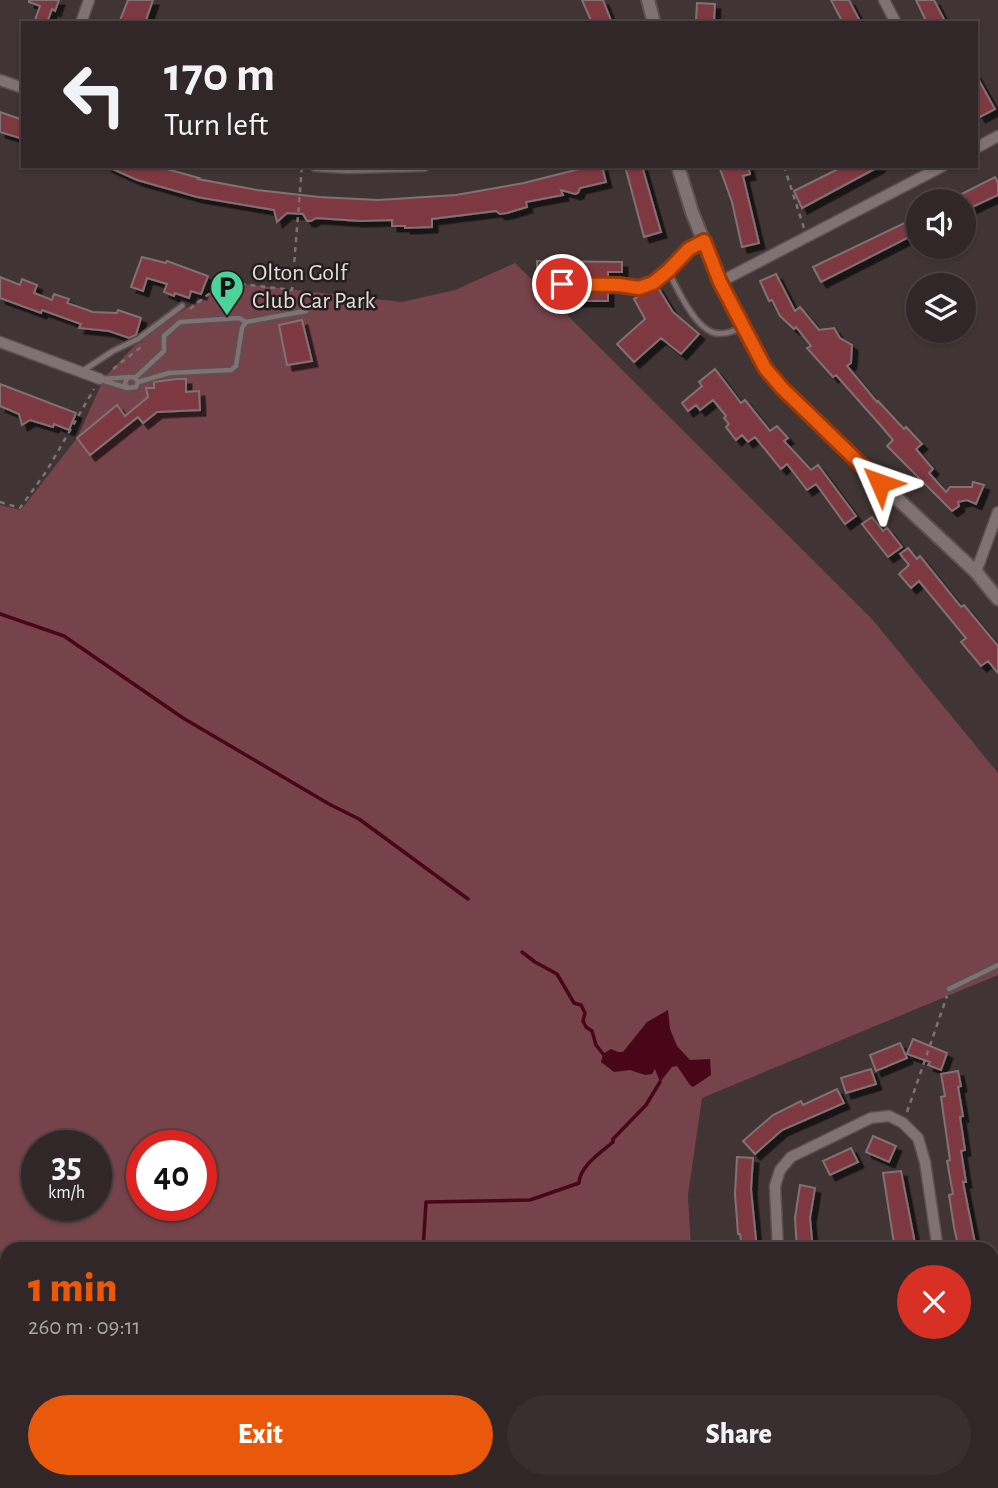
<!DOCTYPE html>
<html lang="en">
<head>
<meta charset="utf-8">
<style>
  body { margin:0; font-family:"Alegreya Sans",sans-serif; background:#392f30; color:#f1f3f6; height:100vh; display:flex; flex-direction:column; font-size:26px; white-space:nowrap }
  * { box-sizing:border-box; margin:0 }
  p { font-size:23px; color:#a8a5a8 }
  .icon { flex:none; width:38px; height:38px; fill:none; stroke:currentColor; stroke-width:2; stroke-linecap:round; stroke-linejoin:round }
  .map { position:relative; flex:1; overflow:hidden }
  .panel { position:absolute; left:0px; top:1242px; width:999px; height:247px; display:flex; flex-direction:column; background:#312728; border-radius:21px 21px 0 0; box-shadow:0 2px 5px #0004,0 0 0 2px #4c4445 }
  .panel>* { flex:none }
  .hud { position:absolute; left:21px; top:21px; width:957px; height:147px; border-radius:0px; box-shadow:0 2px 5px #0004,0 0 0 2px #4c4445; background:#312728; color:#f1f3f6; overflow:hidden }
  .controls { position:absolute; left:906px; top:189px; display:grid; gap:14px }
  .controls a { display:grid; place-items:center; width:70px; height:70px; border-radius:50%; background:#312728; box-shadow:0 2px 5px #0004,0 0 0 2px #4c4445; font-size:35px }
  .speed { position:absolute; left:21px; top:1130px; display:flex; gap:14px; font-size:35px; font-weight:700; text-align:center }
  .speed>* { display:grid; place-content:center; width:91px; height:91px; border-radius:50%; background:#312728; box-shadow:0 2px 5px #0004,0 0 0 2px #4c4445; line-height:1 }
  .speed small { font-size:18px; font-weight:400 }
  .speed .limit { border:10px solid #d22; background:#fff; color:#111 }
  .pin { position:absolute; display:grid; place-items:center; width:60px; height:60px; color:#fff; margin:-30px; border:4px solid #fff; border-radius:50%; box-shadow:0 2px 7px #0007 }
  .me { position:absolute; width:77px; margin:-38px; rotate:313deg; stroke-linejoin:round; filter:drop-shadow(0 0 5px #0008) }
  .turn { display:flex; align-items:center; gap:24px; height:147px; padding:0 28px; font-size:32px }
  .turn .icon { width:91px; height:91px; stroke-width:2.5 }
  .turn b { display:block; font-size:49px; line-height:60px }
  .round { display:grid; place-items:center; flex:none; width:74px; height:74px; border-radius:37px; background:#392f30 }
  .head { display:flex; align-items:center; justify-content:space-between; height:119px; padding:0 28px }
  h1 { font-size:42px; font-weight:800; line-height:52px; color:#ea580c }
  .action { display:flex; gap:14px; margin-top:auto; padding:14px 28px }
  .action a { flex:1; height:80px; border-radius:42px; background:#ea580c; color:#fff; font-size:28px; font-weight:800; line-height:80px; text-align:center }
  .action a+a { background:#392f30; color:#f1f3f6 }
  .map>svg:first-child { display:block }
  .green { fill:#754349; fill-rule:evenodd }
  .water { fill:#4a0619 }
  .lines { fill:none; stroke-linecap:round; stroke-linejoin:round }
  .stream { stroke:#4a0619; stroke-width:3.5 }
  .building { fill:#7e3843; stroke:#807172; stroke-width:2; filter:url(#shadow) }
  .service-casing { stroke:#5c5052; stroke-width:8 }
  .minor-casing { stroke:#5c5052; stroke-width:13 }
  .tertiary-casing { stroke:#5c5052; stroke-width:16 }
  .path { stroke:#7d7273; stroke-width:2.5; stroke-dasharray:5 5; stroke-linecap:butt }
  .service { stroke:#807172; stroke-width:4.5 }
  .minor { stroke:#807172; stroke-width:10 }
  .tertiary { stroke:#807172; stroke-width:12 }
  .route-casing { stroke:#983908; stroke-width:18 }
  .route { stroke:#ea580c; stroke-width:12 }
  .labels { text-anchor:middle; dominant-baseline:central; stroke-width:5; stroke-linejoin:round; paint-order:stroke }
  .poi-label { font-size:24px; fill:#e3dadb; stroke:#241d1e; text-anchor:start }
</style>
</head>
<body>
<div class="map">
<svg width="998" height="1488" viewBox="0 0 998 1488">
  <defs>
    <filter id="shadow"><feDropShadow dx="5.5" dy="5.5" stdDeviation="0" flood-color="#0009"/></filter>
  </defs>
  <rect width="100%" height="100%" fill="#413435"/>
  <path class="green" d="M515,263L872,619L998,773V975L702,1098L688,1195L691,1249L7,1250V1482H452L453,1488H28L0,1484V505L21,510L77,438L104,378L137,343L224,282L402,302L455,290ZM37,1146H96V1206H37ZM142,1146H201V1206H142Z
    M454,1482H681L680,1488H455Z"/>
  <path class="water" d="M668,1010L670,1029L677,1046L690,1060L710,1059L711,1075L693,1087L690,1085L677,1066L672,1067L660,1082L655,1069L652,1074L645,1075L630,1070L614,1072L601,1062L603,1054L611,1049L618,1052H623L647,1022Z"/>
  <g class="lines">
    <path class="stream" d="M0,614L64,636L183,718L329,804L359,819L468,899
      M522,952L535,962L557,974L574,1003L581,1005L585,1013L583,1021L586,1027L592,1031L596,1045L603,1054
      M423,1250L426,1202L530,1200L579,1183C580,1166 600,1153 613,1142V1139L646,1105L660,1082
      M461,1482L463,1488"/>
  </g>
  <path class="building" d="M29,0H59L55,11L52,9L47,23H34L40,6L29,2Z
    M128,0H153L145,23H119Z
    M582,0H603L612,23H592Z
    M831,0H849L861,23H843Z
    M916,0H934L946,23H927Z
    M697,3L715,4L714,21L696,20Z
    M976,75L995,109L980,117L976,110Z
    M0,112L23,120V139L0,132Z
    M106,166H156L199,178L198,179L257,190L319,197L378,200L456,195L524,183L591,166H602L606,182L580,188L578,193L575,194L561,190L563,195L526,202L527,207L507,213L500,214L496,211L432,219V227L405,228V226H392V220L360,221L316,218L311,221H307L303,214L287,213L277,222L274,210L197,197L137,180Z
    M625,166H642L661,232L644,237Z
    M719,166H748L750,174L743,176L759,243L742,247L732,202Z
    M844,166H880L802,208L794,191Z
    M995,177L998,183V195L964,211V201H948Z
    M919,216V232L821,282L813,267Z
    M142,257L166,263L167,261L208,276L201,294L191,291L189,298L175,293L174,296L164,292L167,284L147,278L143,291L131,287Z
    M537,261L622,262V272H608V280L561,279L562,272L537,271Z
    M776,274L795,311L800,307L819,330L834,328L840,338L852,345L851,363L847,366L877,402L878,401L904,429L906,427L922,444L916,449L933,469L929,473L946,492L950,487H972L973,482L984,485L976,504L967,500L958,502L959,506L952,511L887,446L893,440L882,427L836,375L833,377L807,348L811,346L796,327L794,329L780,316L772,300L769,301L760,281Z
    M0,277L20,285L22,279L37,285L34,293L52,300L54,294L69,299L67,303L93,312L117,313L118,310L141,318L136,335L129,338L109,331L79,328L81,324L42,310L41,313L0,298Z
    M657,286L673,312L699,334L681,354L661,338L634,362L617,344L645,319L634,299Z
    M561,289L608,290V301H561Z
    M302,320L312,361L287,365L279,325Z
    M715,369L741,403L745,400L770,431L777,426L788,438L784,441L811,470L818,465L856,516L845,524L816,484L807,490L787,464L781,469L755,437L748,442L742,435L736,440L726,427L729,424L724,418L726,416L713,400L700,410L696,405L688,411L682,403L702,386L699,382Z
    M177,379H186V392L199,391L200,410L157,412L143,423L138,417L90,455L77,438L117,405L125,416L148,397L146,388H154V382Z
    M0,384L76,413L69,430L54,424L53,427L30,420L22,425L19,414L0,406Z
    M872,517L883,531L887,528L902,547L888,557L862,524Z
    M908,548L917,559L920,556L961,607L964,605L998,646V673L988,661L981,666L961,642L966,638L919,581L911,588L899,574L909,565L900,554Z
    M913,1039L947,1053L941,1070L928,1065L930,1062L907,1054Z
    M900,1043L907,1058L876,1071L870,1055Z
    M871,1069L876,1084L846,1093L841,1078Z
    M958,1071L961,1086L958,1087L963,1116L960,1117L965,1150L961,1151L966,1182H963L976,1248L967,1250H959L954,1227L949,1195L953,1194L947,1161L950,1160L941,1097L945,1096L941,1074Z
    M837,1089L844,1103L782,1130L755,1154L743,1141L773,1115L801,1101L803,1105Z
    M873,1136L896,1146L889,1162L866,1152Z
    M851,1148L858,1162L830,1175L823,1161Z
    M737,1157L753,1158L751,1189L757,1250H742L740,1234H738L735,1194Z
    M901,1171L914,1238L915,1250H895L883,1173Z
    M800,1185L815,1188L810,1218L813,1250H797L795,1218Z"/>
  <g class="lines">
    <g class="service-casing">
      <path id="service" d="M668,271C677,288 695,329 715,333C725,335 734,331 743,327
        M562,284L619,285L639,288L653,283L668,271L689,249L703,241
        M81,372L113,351L138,339L182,306
        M135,378L164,351V336L180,322L239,318L246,322
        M101,379L131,377L135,378L138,382L136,387L128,388L125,384L127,378
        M105,381L127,388
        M138,382L169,373L231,370L236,366L242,328L246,322L306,311
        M949,989L998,965"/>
    </g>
    <g class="minor-casing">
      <path id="minor" d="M884,0L896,23
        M81,23L89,0
        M0,80L23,88
        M976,148L998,136
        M315,166L348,168L424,166
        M720,282L943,166
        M0,342L100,379
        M976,572L998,512
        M778,1250L775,1186L780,1170L791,1157L871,1118L889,1116L903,1123L918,1138L925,1162L938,1250
        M992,1476L995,1488
        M770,1488L772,1482"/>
    </g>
    <g class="tertiary-casing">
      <path id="tertiary" d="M648,0L654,23
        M678,166L692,212L720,282L766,368L782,388L842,447L976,572L998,599"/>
    </g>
    <path class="path" d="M784,166L804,228
      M190,309L224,282L292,290L302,166
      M113,369L141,347
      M0,502L20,508L46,472L94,389
      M907,1112L947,996"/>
    <use href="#service" class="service"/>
    <use href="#minor" class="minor"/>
    <use href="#tertiary" class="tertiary"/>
  </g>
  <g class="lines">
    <g class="route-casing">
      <path id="route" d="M562,284L619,285L639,288L653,283L668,271L689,249L704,241L720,282L765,368L782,388L880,483"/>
    </g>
    <use href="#route" class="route"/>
  </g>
  <defs>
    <g id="parking-pin" transform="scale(1.75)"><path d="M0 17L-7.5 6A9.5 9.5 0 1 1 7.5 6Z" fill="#4cd39b" stroke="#241d1e"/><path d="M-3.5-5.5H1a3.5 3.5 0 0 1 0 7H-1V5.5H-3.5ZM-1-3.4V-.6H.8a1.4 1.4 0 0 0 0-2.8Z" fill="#111"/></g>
  </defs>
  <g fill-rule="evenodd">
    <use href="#parking-pin" x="227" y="287"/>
  </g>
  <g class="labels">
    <g class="poi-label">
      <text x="252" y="273">Olton Golf<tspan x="252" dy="28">Club Car Park</tspan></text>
    </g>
  </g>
</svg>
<div class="controls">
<a><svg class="icon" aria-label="sound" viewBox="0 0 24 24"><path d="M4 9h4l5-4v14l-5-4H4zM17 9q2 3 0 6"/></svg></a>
<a><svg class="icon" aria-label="layers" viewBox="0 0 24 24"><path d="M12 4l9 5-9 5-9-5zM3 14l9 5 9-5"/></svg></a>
</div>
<div class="speed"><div>35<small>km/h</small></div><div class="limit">40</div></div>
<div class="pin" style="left:562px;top:284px;background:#d93025"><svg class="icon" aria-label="arrive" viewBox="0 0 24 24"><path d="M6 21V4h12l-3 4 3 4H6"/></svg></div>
<svg class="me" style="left:880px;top:483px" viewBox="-20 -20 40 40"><path d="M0-17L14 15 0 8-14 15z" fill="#ea580c" stroke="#fff" stroke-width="4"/></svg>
<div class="hud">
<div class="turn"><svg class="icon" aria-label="left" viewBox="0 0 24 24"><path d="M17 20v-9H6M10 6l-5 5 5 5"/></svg><div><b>170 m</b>Turn left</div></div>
</div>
<section class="panel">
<div class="head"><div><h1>1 min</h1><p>260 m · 09:11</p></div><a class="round" style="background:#d93025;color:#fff"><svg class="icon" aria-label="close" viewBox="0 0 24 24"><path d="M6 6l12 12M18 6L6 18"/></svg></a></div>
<div class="action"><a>Exit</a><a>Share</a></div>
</section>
</div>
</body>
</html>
